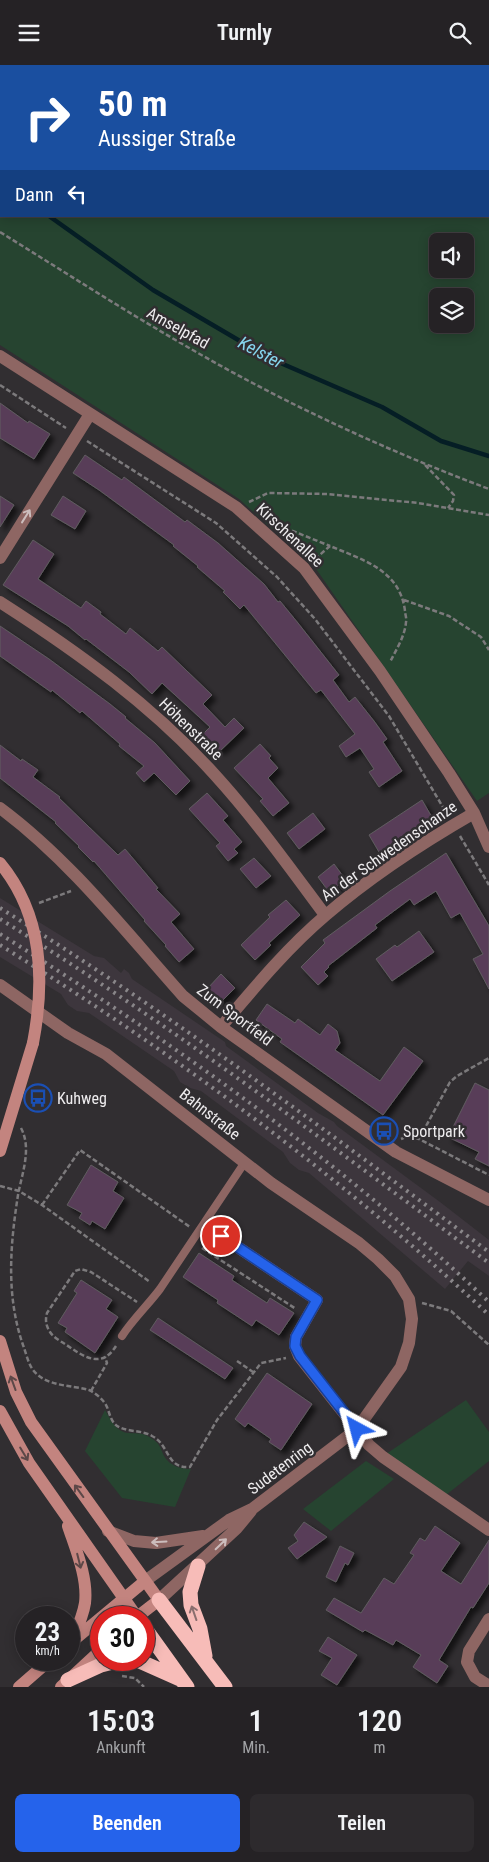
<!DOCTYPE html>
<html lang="de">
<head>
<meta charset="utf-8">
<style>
  body { margin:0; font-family:"Roboto Condensed",sans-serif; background:#2d2a2d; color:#f1f3f6; height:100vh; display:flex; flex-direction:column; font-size:19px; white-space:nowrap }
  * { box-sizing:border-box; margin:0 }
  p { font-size:16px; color:#a3a4a7 }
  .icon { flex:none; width:28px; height:28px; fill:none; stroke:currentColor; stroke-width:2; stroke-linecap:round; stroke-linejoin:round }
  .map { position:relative; height:1622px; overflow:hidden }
  .panel { display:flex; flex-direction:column; background:#252225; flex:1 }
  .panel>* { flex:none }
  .top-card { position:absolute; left:0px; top:0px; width:490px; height:152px; box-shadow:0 2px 12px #0003,0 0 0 1px #423f42; background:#1a4fa0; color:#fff; overflow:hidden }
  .tools { position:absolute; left:429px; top:168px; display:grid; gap:10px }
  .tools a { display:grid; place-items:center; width:45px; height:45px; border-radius:8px; background:#252225; box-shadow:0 2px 12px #0003,0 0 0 1px #423f42; font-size:25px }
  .speed { position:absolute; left:15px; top:1541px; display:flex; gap:10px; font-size:25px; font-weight:700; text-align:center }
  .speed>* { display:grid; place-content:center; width:65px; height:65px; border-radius:50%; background:#252225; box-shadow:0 2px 12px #0003,0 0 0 1px #423f42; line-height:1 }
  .speed small { font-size:12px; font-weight:400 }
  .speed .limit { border:8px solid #d22; background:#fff; color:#111 }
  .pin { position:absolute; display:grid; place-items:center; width:42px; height:42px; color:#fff; margin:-21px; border:2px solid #fff; border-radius:50%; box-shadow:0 1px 5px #0007 }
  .me { position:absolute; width:55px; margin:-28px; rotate:322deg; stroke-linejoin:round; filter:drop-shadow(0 0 4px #0008) }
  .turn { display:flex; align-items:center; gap:18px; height:105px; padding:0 15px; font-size:22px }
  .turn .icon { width:65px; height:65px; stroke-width:2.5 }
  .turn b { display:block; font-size:35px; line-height:42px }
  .then { display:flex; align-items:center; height:48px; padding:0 15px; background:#0003; gap:10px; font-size:19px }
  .eta { display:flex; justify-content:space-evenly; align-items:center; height:85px; text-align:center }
  .eta b { font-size:30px; font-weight:600; line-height:35px }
  .button { display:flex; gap:10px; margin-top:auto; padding:10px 15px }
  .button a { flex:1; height:58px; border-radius:8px; background:#2563eb; color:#fff; font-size:20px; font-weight:600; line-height:58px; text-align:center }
  .button a+a { background:#2d2a2d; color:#f1f3f6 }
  header { display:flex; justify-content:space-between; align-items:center; height:65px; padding:0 15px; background:#252225; font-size:22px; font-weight:600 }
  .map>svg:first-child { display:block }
  .built { fill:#3d363d }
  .green { fill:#264430; fill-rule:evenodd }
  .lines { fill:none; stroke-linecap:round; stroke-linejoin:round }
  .stream { stroke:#051e25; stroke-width:4.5 }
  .building { fill:#593e59; stroke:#5f5c5f; filter:url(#shadow) }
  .path { stroke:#7c7a7c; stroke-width:2.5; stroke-dasharray:5 2.5; stroke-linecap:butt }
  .lane { stroke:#8e6663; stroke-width:8 }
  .street { stroke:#8e6663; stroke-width:12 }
  .secondary { stroke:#c3847f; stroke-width:12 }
  .highway { stroke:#f7bcb8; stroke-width:15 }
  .rail { stroke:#898689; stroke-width:4; stroke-dasharray:2.5 5; stroke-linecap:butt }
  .secondary-bridge { stroke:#c3847f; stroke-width:12 }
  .oneway { stroke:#ccbdbd }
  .oneway2 { stroke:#5d4848 }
  .oneway3 { stroke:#8a6e6e }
  .route-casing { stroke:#184099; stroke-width:12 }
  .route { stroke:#2563eb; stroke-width:9 }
  .labels { text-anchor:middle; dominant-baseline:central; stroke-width:5; stroke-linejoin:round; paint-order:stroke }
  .street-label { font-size:16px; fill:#eeecee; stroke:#312e31 }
  .poi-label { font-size:16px; fill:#eeecee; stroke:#312e31; text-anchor:start }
  .water-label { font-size:18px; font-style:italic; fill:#87d7ef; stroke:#312e31 }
</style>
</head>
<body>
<header><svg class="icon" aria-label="menu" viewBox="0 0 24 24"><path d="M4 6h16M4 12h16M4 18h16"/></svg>Turnly<svg class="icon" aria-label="search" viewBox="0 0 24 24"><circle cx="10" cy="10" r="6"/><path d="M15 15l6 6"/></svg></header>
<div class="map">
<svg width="489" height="1622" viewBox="0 0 489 1622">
  <defs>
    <filter id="shadow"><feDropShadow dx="4.5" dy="4.5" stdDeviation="2.5" flood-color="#0009"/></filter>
  </defs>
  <rect width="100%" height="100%" fill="#312e31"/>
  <path class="built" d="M0,833L94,891L104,893L121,908L124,904L129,908L132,914L225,977L226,981L318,1048L334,1057L337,1061L440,1137L489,1175V1211L468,1196L445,1224L309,1108L299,1105L290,1098L283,1087L201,1026L190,1023L180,1017L174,1006L89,948L77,946L68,940L61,929L0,892Z"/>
  <path class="green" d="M0,15L1,151H489V60V728L477,736L314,501L239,434L0,280ZM438,176H465V204H438ZM438,231H465V259H438Z
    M466,1335L489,1367V1396L446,1430L386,1389Z
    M105,1345C111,1355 116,1367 129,1368C140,1369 141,1367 151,1373C163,1380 160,1387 167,1395C173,1402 183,1404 191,1404L175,1442L122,1433L85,1386Z
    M366,1396L394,1414L331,1466L303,1444Z"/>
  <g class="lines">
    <path class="stream" d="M0,116L1,117
      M49,151L153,225L269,293L382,342L441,376L489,391"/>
  </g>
  <path class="building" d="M0,338L28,358L29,356L50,369L34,394L0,373Z
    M85,390L122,415L124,412L185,457L187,455L218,478L264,519L278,537L280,536L298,558L339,610L333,615L349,637L355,632L374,656L387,674L383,677L402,706L379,722L369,707L374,704L360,683L346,692L339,681L355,669L321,625L316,628L244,540L240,544L223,527L225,526L197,502L198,501L173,481L174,480L99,425L73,408Z
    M0,431L14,440L0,462Z
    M63,431L86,446L75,464L51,450Z
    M33,475L54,489L38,514L81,543L86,536L101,547L100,549L126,569L130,563L158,586L162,582L212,630L203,639L225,662L234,653L244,663L220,686L203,669L210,662L162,618L152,629L129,607L86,574L85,575L68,561L3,520Z
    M0,561L49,594L110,639L126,652L125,653L155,678L190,716L176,730L154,708L144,717L136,708L144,701L119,681L120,679L82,646L80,648L52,625L51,627L0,591Z
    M260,679L271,691L269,693L278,703L268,713L289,738L273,751L260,736L263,734L234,703Z
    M0,680L21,696L22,694L38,705L33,712L60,732L59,733L118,790L125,784L158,823L156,824L180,849L171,857L194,884L179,897L165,881L166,880L144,856L145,855L94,796L93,797L78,782L79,781L55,758L56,757L0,713Z
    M207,728L228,751L223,755L242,777L234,784L238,788L228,796L216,781L220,778L189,744Z
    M422,735L433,754L379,787L369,770Z
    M313,748L325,764L299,784L287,768Z
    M446,788L489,861V924L473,894L483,889L460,848L451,853L436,826L414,840L410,834L375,860L377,863L328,901L329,902L324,907L328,911L318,920L301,902L325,878L323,875L390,826Z
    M254,793L271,811L256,823L240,804Z
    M334,799L346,815L329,827L318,812Z
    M286,835L300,850L269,878L271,880L255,895L241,880L270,852L268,850Z
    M419,866L434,887L392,916L376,894L395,880L397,882Z
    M221,909L235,923L221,937L207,924Z
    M267,939L295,958L298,954L320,970L328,959L337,966L340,978L335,985L380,1016L404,982L423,996L383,1050L280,977L282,974L256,955Z
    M475,1018L489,1025V1101L475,1094L479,1087L448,1072Z
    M91,1100L118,1117L113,1126L124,1133L105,1164L92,1156L90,1160L79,1153L82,1148L67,1140Z
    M199,1188L234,1211L232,1215L267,1238L270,1233L294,1248L279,1270L256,1255L252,1261L217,1238L218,1235L183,1212Z
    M81,1215L112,1235L106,1244L118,1252L95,1288L65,1267L67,1263L58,1258L77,1228L74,1226Z
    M158,1253L233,1303L225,1314L150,1265Z
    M267,1308L312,1339L281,1385L269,1377L271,1374L248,1358L245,1362L235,1354Z
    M304,1457L327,1472L297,1494L288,1483L298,1476L294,1470Z
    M435,1461L460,1478L441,1506L461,1519L489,1475V1518L473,1543L471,1542L439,1595L448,1601L437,1618L413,1602L421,1590L396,1575L393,1580L365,1565L363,1567L326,1545L334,1533L361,1548L384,1513L394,1519L414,1490L410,1488L420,1473L425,1476Z
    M340,1481L354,1488L348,1500L345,1498L336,1517L326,1512Z
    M328,1572L357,1590L337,1620L321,1610L332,1593L319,1586Z"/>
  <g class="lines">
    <path class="path" d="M8,0L10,1
      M143,0L145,1
      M0,167C87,221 173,277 264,324C337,362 412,395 489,424
      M0,320L66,363
      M87,376L216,458L277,512L315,554L389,651L447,749
      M425,400L454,430L453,436L448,443
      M249,437L268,428L327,429L418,438L489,450
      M278,460L330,481
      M315,494L330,481C363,495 400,505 405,546C405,549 407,554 406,557C405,571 396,585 390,597
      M404,535L449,551L481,572L489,585
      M460,771L489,820
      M39,838L71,826
      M21,1063C32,1084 22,1108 18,1130C10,1181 6,1231 23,1280C26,1288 28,1298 33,1305C46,1322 72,1320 89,1325C94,1327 101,1333 104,1337C109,1343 109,1352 114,1358C122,1368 141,1364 152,1371C170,1380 166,1404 190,1402L217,1355L261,1298L286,1293
      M401,1074L408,1071L419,1074L489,1110
      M419,1074L450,1017L457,1011L489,993
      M0,1121L19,1126L42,1140L150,1217
      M42,1140L80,1085L190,1162
      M202,1183L296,1244
      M422,1238L451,1246L489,1280
      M116,1281C101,1305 83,1291 65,1279C60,1276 53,1272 50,1267C46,1261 45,1255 47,1248L75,1206L81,1204L91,1207L137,1237
      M237,1296L253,1307
      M91,1326L107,1298L105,1292
      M122,1611L135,1613L144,1622"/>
    <path class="lane" d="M122,1271C133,1254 148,1240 160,1224L245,1097"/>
    <path class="street" d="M0,291L236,442L304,503L380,606L449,708L474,748L489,782
      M0,493L90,349
      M0,537C78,587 153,641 215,710C255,754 290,803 325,850
      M0,743C70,795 125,866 183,931L221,962L396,1087L489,1135
      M0,920L68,968L106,989L271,1118L359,1178L378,1194L395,1211L409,1234L412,1254L409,1278L401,1302L357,1364L252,1444L229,1455L145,1516
      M221,962C254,923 287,883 326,850C371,811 422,778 474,748
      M221,1171L317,1235L296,1272L295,1281L299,1291L369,1380L383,1392L489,1465
      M108,1466L134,1476L156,1478L203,1471
      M159,1535L237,1463L251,1446
      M489,1554L469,1586L467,1597L475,1612L489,1621"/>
    <path class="secondary" d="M0,1086L33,978
      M0,1276L16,1327L31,1357L159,1535L137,1552
      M0,1346L29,1398L137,1552
      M68,1461C76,1485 88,1513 85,1538C83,1551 77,1564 72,1576
      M74,1575L145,1516
      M19,1622L50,1595
      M61,1622L101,1585"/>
    <path class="highway" d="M198,1501L190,1527L191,1540L200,1564L205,1591
      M159,1535L225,1622
      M144,1562L187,1622
      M137,1595L182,1615
      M68,1615L101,1600L121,1595"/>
    <path class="rail" d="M0,843C170,948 329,1068 489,1187
      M0,854C170,959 329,1079 489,1198
      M0,869C173,977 341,1097 489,1237
      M0,880C174,988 339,1110 489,1250"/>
    <path class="secondary-bridge" d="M0,798C43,850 45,915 33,978"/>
  </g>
  <defs><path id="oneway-shaft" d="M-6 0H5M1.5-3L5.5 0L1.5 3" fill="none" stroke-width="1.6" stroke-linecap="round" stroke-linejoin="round" transform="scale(1.25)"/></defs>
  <g class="oneway">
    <use href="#oneway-shaft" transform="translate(26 451) rotate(-58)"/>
    <use href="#oneway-shaft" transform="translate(159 1477) rotate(177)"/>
    <use href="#oneway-shaft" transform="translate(221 1479) rotate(-44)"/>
  </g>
  <g class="oneway2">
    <use href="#oneway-shaft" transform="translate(13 1318) rotate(-110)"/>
    <use href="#oneway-shaft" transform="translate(24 1389) rotate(59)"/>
    <use href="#oneway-shaft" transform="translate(79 1426) rotate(-126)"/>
    <use href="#oneway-shaft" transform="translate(79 1496) rotate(76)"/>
  </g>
  <use class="oneway3" href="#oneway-shaft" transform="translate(194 1548) rotate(-109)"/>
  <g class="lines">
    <g class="route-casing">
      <path id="route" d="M221,1171L317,1235L296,1272L295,1281L300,1291L357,1364"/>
    </g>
    <use href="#route" class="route"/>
  </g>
  <defs>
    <g id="bus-ring" transform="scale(1.4375)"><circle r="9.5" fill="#312e31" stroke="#1a4fb4" stroke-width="1.5"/><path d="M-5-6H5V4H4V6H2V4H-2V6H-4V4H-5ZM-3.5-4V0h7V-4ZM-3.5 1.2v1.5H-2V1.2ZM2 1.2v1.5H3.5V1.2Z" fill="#1a4fb4"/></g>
  </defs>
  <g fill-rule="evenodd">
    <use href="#bus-ring" x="38" y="1033"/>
    <use href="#bus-ring" x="384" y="1066"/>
  </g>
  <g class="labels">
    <g class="street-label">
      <text transform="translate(178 263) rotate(29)">Amselpfad</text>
      <text transform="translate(290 470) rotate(43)">Kirschenallee</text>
      <text transform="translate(191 664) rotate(44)">Höhenstraße</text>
      <text transform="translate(389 786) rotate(-35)">An der Schwedenschanze</text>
      <text transform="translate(235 950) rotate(37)">Zum Sportfeld</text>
      <text transform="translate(210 1049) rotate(38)">Bahnstraße</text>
      <text transform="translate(280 1403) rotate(-37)">Sudetenring</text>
    </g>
    <g class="poi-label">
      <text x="57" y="1033">Kuhweg</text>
      <text x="403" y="1066">Sportpark</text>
    </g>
    <g class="water-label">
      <text transform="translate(261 287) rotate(28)">Kelster</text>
    </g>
  </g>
</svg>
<div class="tools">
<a><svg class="icon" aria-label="sound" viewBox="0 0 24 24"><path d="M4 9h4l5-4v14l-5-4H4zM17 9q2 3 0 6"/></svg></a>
<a><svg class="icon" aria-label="layers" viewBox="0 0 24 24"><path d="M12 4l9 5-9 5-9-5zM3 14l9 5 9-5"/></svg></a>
</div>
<div class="speed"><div>23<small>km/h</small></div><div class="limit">30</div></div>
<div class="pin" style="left:221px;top:1171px;background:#d93025"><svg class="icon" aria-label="arrive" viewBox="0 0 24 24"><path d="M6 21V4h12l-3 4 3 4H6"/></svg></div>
<svg class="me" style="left:357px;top:1364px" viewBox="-20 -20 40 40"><path d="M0-17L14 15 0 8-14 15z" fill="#2563eb" stroke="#fff" stroke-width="4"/></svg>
<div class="top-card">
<div class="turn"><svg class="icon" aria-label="right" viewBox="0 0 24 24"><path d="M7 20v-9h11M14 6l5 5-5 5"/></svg><div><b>50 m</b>Aussiger Straße</div></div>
<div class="then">Dann<svg class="icon" aria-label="left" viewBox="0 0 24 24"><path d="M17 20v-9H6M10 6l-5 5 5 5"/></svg></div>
</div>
</div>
<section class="panel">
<div class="eta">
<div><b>15:03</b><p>Ankunft</p></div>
<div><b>1</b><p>Min.</p></div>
<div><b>120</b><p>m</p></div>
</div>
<div class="button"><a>Beenden</a><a>Teilen</a></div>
</section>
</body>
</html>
